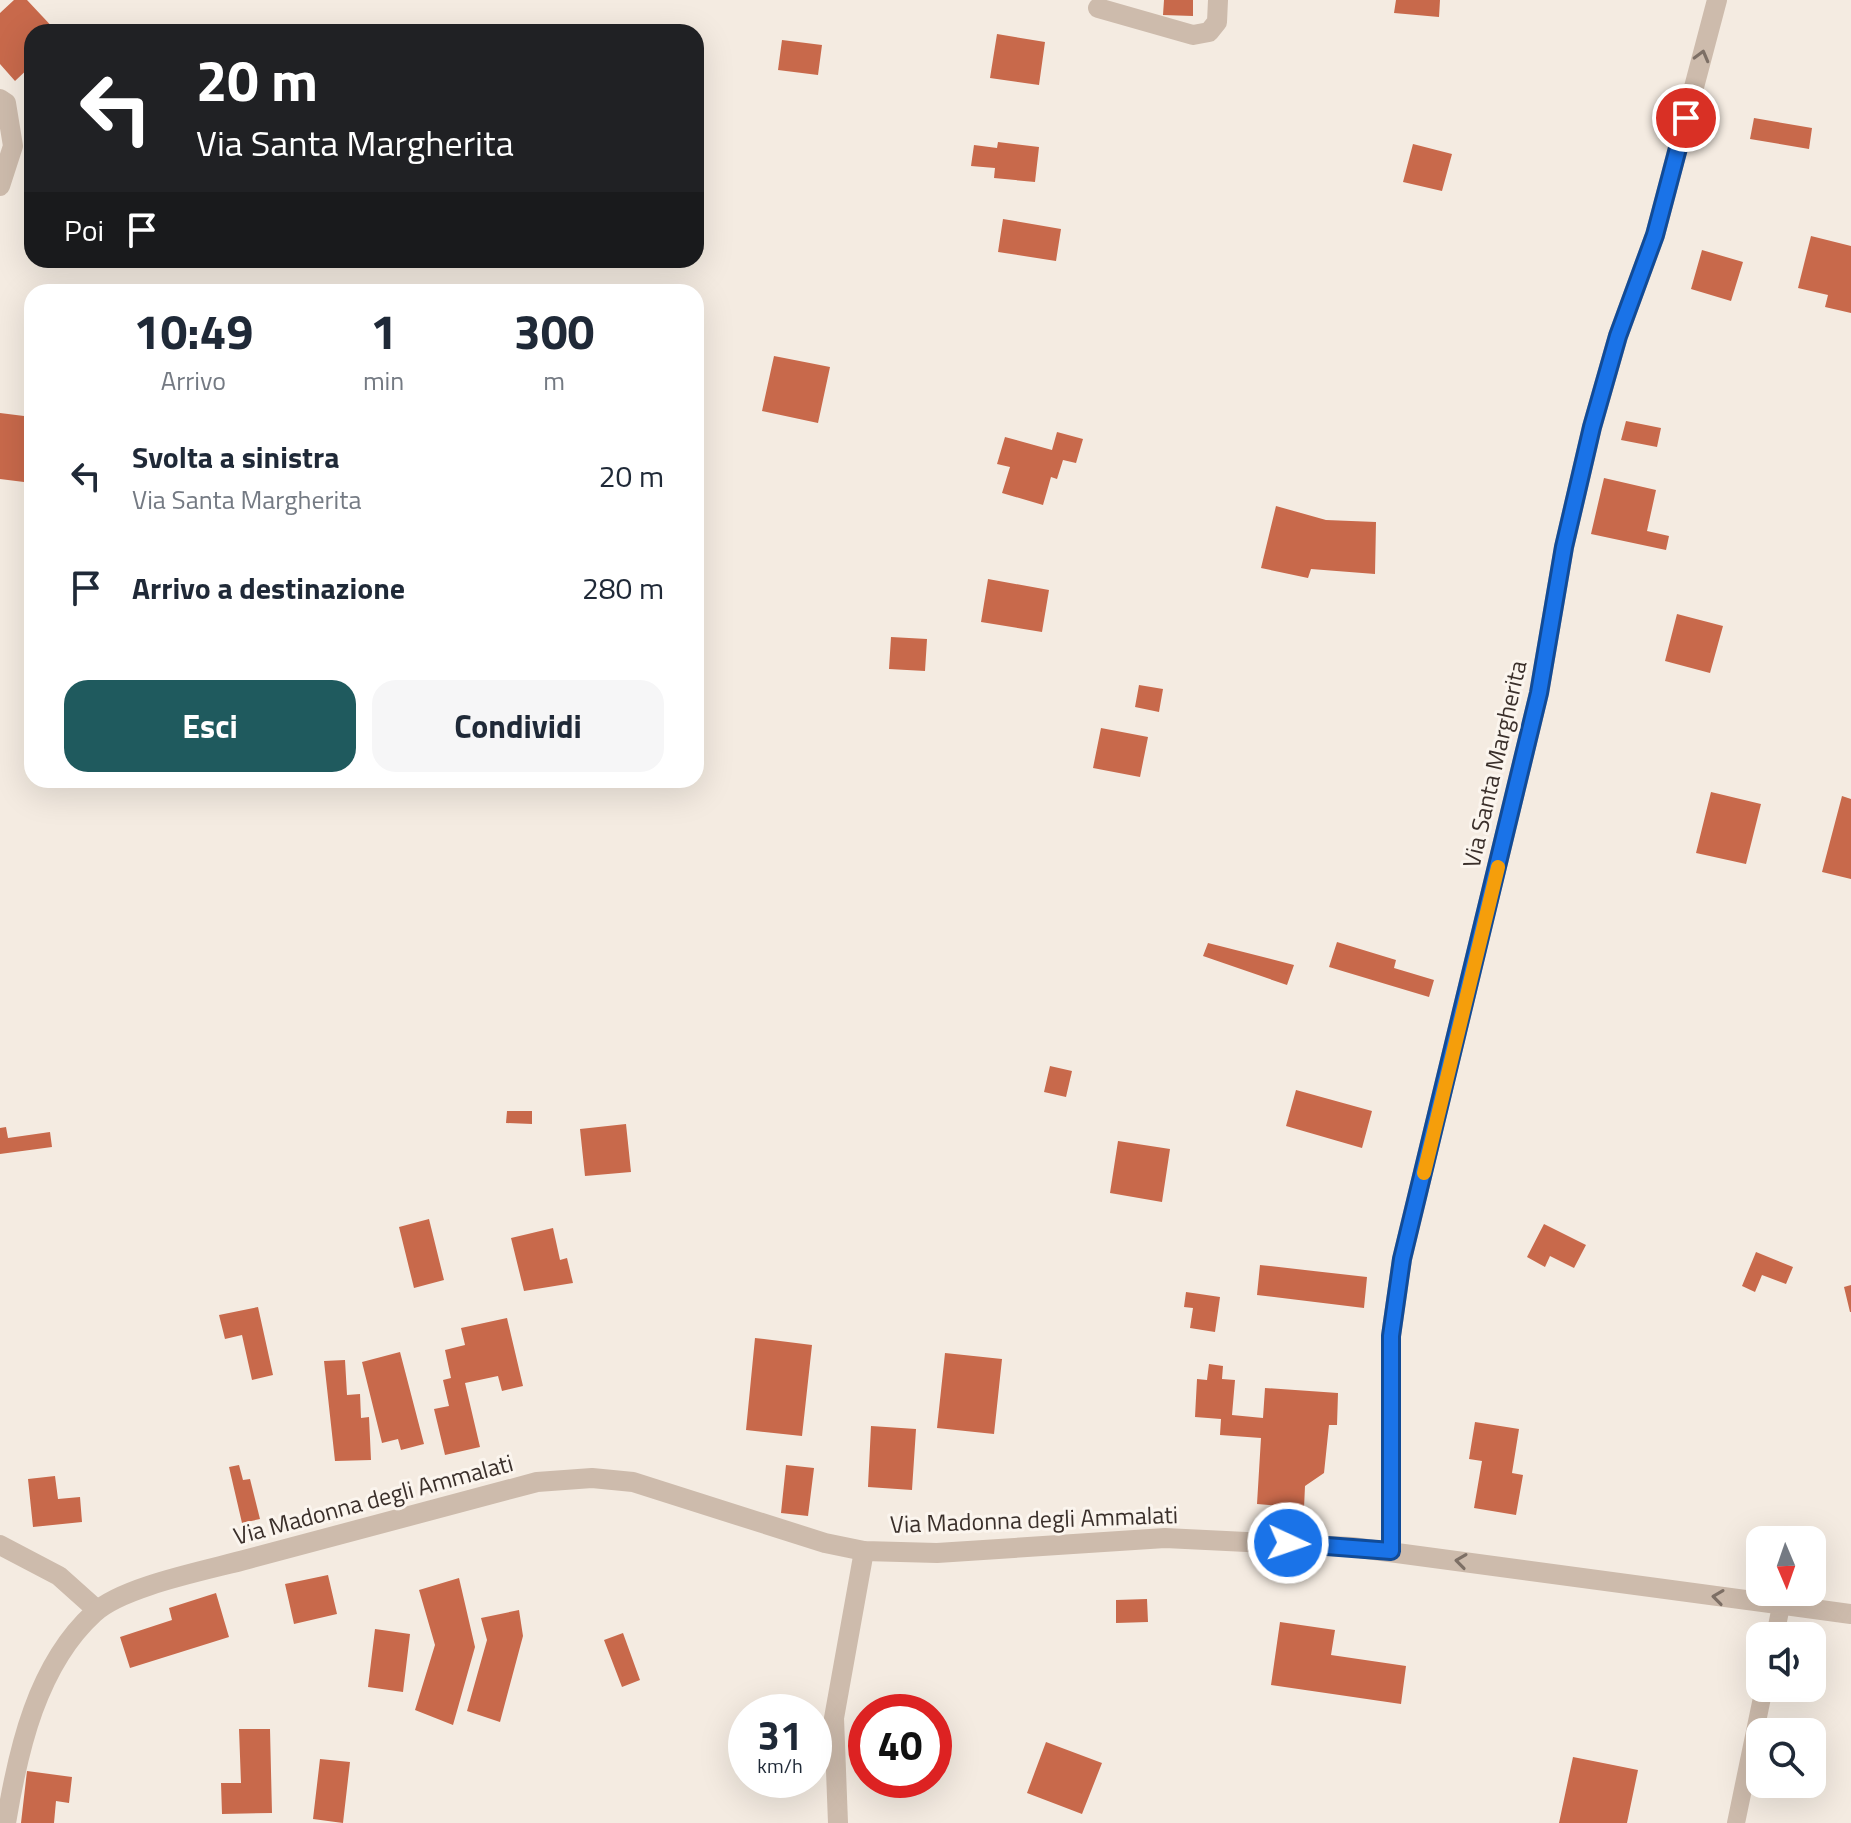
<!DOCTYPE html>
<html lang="it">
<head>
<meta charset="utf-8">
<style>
  body { margin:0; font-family:"Titillium Web",sans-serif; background:#f6f6f7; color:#1f2937; height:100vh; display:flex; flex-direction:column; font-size:30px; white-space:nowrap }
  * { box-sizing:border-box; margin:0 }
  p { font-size:26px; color:#747a83 }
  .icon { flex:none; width:44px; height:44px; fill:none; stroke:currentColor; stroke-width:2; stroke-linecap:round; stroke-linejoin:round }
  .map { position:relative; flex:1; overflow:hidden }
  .sheet { position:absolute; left:24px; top:284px; width:680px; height:504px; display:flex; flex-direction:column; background:#fff; border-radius:24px; box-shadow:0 8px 32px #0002 }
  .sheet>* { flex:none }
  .hud { position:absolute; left:24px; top:24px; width:680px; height:244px; border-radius:24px; box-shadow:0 8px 32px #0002; background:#202124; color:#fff; overflow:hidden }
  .needle { width:52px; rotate:178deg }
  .tools { position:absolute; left:1746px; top:1526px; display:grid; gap:16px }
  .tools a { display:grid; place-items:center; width:80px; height:80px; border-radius:16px; background:#fff; box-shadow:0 8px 32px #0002; font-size:40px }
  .speed { position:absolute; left:728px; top:1694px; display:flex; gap:16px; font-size:40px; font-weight:700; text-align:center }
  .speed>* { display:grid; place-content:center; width:104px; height:104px; border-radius:50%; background:#fff; box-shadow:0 8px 32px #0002; line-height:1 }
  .speed small { font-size:20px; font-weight:400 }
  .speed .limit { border:12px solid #d22; background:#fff; color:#111 }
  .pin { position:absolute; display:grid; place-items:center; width:68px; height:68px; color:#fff; margin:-34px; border:4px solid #fff; border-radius:50%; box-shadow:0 2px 8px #0007 }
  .me { position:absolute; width:88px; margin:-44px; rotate:93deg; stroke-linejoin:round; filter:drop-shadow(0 0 6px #0008) }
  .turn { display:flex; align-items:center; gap:28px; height:168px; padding:0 40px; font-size:36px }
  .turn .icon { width:104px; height:104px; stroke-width:2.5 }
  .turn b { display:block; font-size:56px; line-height:68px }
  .then { display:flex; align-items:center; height:76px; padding:0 40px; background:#0003; gap:16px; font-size:30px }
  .eta { display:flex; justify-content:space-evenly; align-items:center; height:136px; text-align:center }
  .eta b { font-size:48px; font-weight:700; line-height:56px }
  .primary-button { display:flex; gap:16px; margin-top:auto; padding:16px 40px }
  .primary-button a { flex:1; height:92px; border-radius:24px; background:#1f5a5e; color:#fff; font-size:32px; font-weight:700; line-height:92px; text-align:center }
  .primary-button a+a { background:#f6f6f7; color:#1f2937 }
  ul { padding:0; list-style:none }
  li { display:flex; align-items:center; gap:24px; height:112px; padding:0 40px }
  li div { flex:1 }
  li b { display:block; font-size:30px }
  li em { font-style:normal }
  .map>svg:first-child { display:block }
  .building { fill:#c8694b }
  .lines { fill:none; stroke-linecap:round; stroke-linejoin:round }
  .service { stroke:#cdbbac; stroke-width:18 }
  .minor { stroke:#cdbbac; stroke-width:20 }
  .tertiary { stroke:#cdbbac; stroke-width:20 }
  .oneway { stroke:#7d6f65 }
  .route-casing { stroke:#114b97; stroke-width:20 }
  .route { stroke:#1a73e8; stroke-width:14 }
  .slow { stroke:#f59e0b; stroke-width:14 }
  .labels { text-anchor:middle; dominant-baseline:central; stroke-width:6; stroke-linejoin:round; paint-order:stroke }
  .street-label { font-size:24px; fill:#3b302b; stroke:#fbf5ee }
</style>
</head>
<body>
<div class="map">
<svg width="1851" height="1823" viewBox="0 0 1851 1823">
  <rect width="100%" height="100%" fill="#f4ebe1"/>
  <path class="building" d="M14,0H27L57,32H32V65L15,81L0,64V13Z
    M1164,0H1193V16L1163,15Z
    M1396,0H1440L1439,17L1394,13Z
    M997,34L1045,42L1039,85L990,78Z
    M782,40L822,45L818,75L778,70Z
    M1754,118L1812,128L1809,149L1750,139Z
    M998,142L1039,147L1035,182L994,178L995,168L971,166L974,145L997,148Z
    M1413,144L1452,154L1442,191L1403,182Z
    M1003,219L1061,229L1056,261L998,252Z
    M1811,236L1851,246V313L1825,307L1828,295L1798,288Z
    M1702,250L1743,262L1731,301L1691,289Z
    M774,356L830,367L818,423L762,411Z
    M0,413L32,417V483L0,479Z
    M1626,421L1661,428L1657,447L1621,440Z
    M1057,432L1083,439L1076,463L1063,460L1057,479L1051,477L1043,505L1002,493L1010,467L997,464L1005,437L1052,450Z
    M1604,478L1656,490L1647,531L1669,536L1666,550L1591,534Z
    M1276,506L1326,520L1376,522L1375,574L1311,569L1308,578L1261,568Z
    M988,579L1049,590L1042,632L981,622Z
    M1677,614L1723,626L1710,673L1665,661Z
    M891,637L927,639L925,671L889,669Z
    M1139,685L1163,689L1159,712L1135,707Z
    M1101,728L1148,737L1140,777L1093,768Z
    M1711,792L1761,804L1746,864L1696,853Z
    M1842,796L1851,799V879L1822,872Z
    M1337,942L1396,960L1394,968L1434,980L1429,997L1329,967Z
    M1208,943L1294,965L1287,985L1203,956Z
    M1050,1066L1072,1071L1066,1097L1044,1092Z
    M1296,1090L1372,1111L1362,1148L1286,1126Z
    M507,1111H532V1124L506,1123Z
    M626,1124L631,1172L585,1176L580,1129Z
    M6,1127L8,1138L50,1132L52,1147L0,1154V1128Z
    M1118,1141L1170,1149L1162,1202L1110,1193Z
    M429,1219L444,1280L414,1288L399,1227Z
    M1544,1224L1586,1245L1574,1268L1550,1256L1545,1267L1527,1257Z
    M553,1228L560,1260L567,1258L573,1283L524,1291L511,1238Z
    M1756,1252L1793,1267L1786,1284L1762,1275L1755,1292L1742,1286Z
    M1260,1265L1367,1277L1364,1308L1257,1295Z
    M1851,1285V1312H1850L1844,1287Z
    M1186,1292L1220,1297L1215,1332L1190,1328L1193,1308L1184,1307Z
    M258,1307L273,1375L252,1380L242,1335L225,1339L219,1315Z
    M507,1318L523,1386L502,1391L498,1376L465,1383L480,1447L445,1455L434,1409L449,1406L443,1380L451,1378L445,1350L465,1345L461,1328Z
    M755,1338L812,1345L802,1436L746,1430Z
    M400,1352L424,1444L401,1450L398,1439L382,1443L362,1362Z
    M945,1353L1002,1359L994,1434L937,1428Z
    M345,1360L347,1395L360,1394L361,1418L369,1417L371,1460L335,1461L324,1361Z
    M1209,1364L1223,1366L1222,1379L1235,1380L1232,1415L1263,1418L1265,1388L1338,1393L1337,1425H1329L1324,1473L1305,1486L1304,1508L1257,1504L1261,1438L1220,1435L1221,1419L1195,1417L1197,1379L1207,1380Z
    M1475,1422L1519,1429L1512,1473L1523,1475L1516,1515L1474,1508L1482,1461L1469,1459Z
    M871,1426L916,1429L912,1490L868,1487Z
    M239,1465L243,1480L250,1479L260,1519L242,1523L229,1467Z
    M786,1465L814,1468L808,1516L781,1513Z
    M55,1476L58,1499L80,1497L82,1522L33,1527L28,1479Z
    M328,1575L337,1614L294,1624L285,1584Z
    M459,1578L475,1647L453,1725L415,1710L435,1645L419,1590Z
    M216,1593L229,1637L130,1668L120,1637L172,1620L169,1608Z
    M1147,1599L1148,1622L1116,1623V1600Z
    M519,1610L523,1636L500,1722L467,1711L487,1640L481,1618Z
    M1280,1622L1335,1630L1331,1655L1406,1666L1401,1704L1271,1685Z
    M375,1629L410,1634L403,1692L368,1687Z
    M623,1633L640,1680L622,1687L604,1640Z
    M239,1729H270L272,1813L222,1814L221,1783H241Z
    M1046,1742L1102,1763L1082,1814L1027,1793Z
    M1573,1757L1638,1770L1627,1823H1559Z
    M320,1759L350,1762L343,1823L313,1819Z
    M27,1771L72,1777L69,1803L56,1801L54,1823H21Z"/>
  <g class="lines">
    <path class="service" d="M1775,1636L1781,1606
      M1736,1823L1764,1688"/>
    <path class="minor" d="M1098,8L1193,35L1209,32L1217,22L1218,0
      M0,99L6,103L13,146L0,186
      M0,1545L59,1576L97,1610
      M838,1823L834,1718L864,1551"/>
    <path class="tertiary" d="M1391,1551V1336L1402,1259L1539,693L1564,547L1592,427L1618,336L1655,235L1717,0
      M6,1823C18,1750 37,1665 94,1613C123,1586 208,1570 248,1559C345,1534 441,1508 537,1482L592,1478L633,1482L825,1543L864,1551L937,1553L1165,1538L1352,1547L1851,1614"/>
  </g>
  <defs><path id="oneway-chevron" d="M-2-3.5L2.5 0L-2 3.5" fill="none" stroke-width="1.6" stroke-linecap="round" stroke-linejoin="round" transform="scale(2)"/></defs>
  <g class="oneway">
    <use href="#oneway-chevron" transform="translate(1702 56) rotate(-75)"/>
    <use href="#oneway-chevron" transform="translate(1461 1561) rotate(-172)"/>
    <use href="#oneway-chevron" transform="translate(1718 1597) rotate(-172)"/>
  </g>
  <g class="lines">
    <g class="route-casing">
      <path id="route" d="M1288,1543L1391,1551V1336L1402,1259L1539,693L1564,547L1592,427L1618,336L1655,235L1686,118"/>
    </g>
    <use href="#route" class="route"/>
    <path class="slow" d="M1424,1173L1498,867"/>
  </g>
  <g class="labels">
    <g class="street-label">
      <text transform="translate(1494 764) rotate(-77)">Via Santa Margherita</text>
      <text transform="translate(373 1499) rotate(-15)">Via Madonna degli Ammalati</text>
      <text transform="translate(1034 1519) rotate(-2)">Via Madonna degli Ammalati</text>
    </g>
  </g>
</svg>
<div class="tools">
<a><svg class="needle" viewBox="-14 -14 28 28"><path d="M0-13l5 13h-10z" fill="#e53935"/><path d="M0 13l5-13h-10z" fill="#747a83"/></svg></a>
<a><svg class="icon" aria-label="sound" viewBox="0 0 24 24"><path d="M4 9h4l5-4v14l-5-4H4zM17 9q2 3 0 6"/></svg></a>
<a><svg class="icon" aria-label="search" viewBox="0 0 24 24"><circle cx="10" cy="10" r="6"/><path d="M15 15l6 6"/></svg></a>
</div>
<div class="speed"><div>31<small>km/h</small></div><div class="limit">40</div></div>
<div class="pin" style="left:1686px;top:118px;background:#d93025"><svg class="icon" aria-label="arrive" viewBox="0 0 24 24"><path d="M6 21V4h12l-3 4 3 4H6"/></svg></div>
<svg class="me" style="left:1288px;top:1543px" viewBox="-20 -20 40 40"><circle r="17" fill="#1a73e8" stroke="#fff" stroke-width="3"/><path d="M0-11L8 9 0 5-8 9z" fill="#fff"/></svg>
<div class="hud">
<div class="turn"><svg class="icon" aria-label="left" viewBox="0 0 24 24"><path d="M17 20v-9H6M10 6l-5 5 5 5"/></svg><div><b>20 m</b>Via Santa Margherita</div></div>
<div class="then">Poi<svg class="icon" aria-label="arrive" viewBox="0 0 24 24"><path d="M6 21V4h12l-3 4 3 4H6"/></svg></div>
</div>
<section class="sheet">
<div class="eta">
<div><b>10:49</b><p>Arrivo</p></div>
<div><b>1</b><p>min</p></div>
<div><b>300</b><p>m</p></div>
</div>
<ul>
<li><svg class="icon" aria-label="left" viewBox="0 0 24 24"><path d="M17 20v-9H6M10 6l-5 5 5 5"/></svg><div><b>Svolta a sinistra</b><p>Via Santa Margherita</p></div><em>20 m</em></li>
<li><svg class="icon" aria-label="arrive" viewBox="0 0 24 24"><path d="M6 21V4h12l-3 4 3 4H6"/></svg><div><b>Arrivo a destinazione</b></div><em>280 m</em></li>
</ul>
<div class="primary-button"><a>Esci</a><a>Condividi</a></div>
</section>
</div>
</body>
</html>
